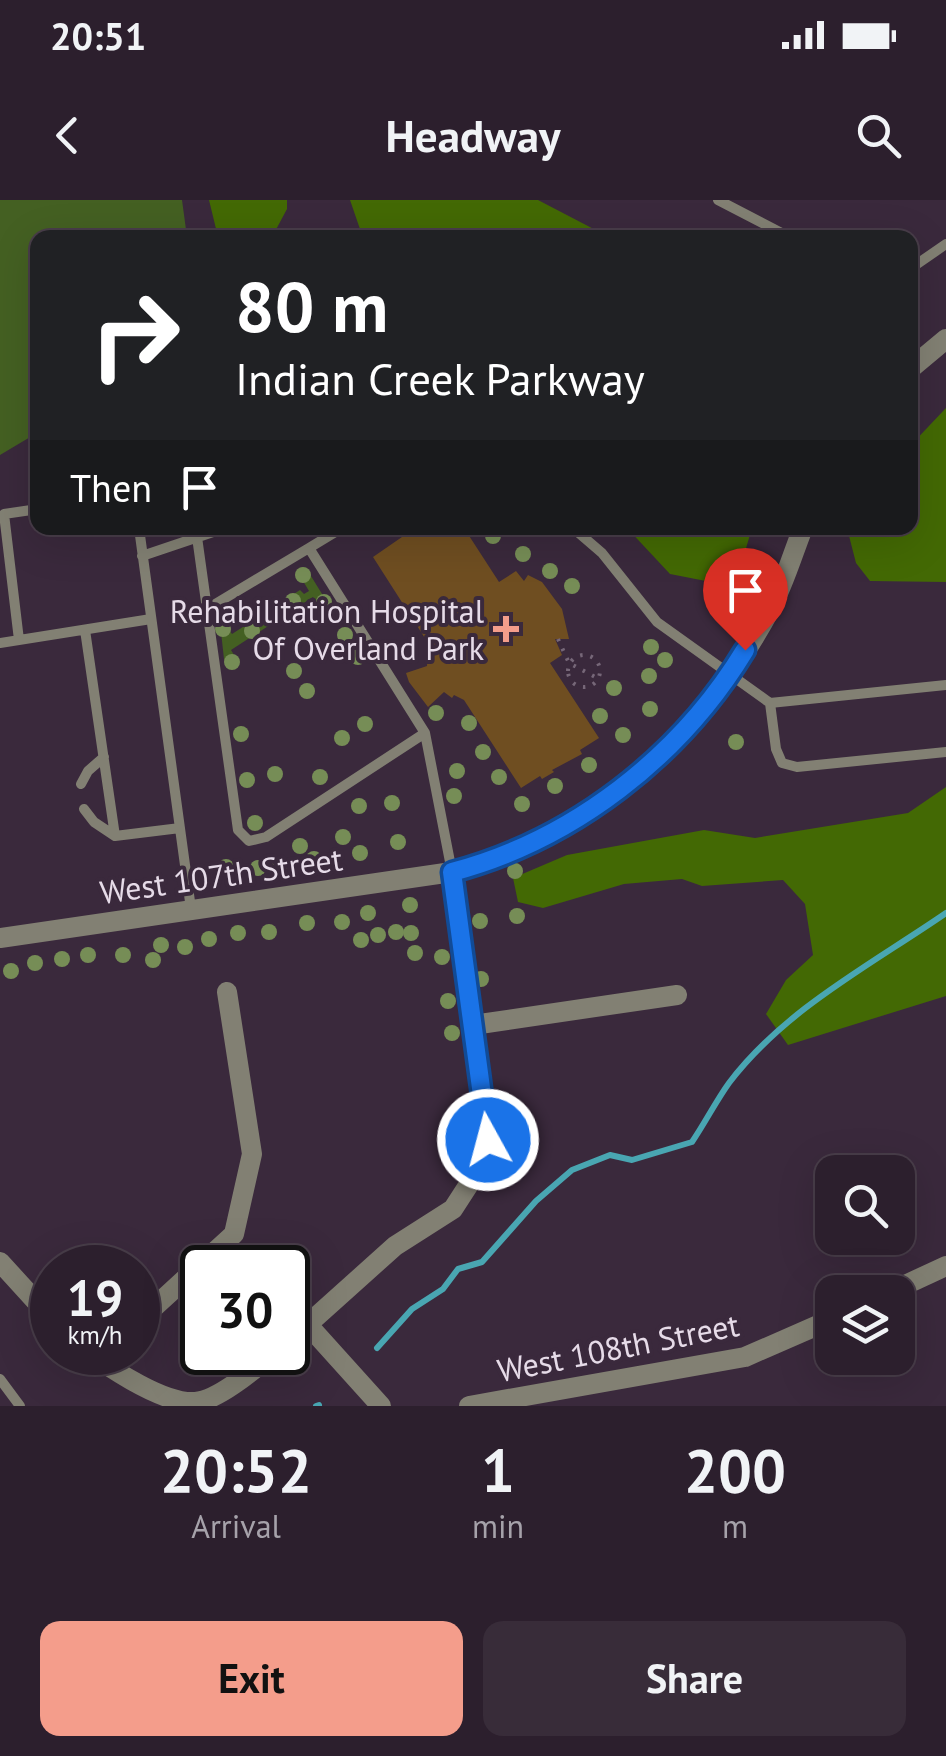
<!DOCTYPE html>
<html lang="en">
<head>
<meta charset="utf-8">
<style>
  body { margin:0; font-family:"PT Sans",sans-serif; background:#382c39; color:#f1f3f6; height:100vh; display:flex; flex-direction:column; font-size:38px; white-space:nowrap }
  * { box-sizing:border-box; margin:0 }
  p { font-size:32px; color:#a6a2aa }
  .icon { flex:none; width:55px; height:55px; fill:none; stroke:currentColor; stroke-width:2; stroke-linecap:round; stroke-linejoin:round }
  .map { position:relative; height:1206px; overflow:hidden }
  .sheet { display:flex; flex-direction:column; background:#2c1f2d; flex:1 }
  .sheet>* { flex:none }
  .banner { position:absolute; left:30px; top:30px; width:888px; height:305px; border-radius:20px; box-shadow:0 10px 40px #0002,0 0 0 2px #483d49; background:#202124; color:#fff; overflow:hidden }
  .fabs { position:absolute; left:815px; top:955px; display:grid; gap:20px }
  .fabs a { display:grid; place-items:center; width:100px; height:100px; border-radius:20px; background:#2c1f2d; box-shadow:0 10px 40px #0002,0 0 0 2px #483d49; font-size:50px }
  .speed { position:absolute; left:30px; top:1045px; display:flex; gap:20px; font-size:50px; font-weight:700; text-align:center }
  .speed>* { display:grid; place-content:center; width:130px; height:130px; border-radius:50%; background:#2c1f2d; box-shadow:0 10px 40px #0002,0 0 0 2px #483d49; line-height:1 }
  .speed small { font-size:25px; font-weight:400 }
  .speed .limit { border:5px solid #111; border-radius:15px; background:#fff; color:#111 }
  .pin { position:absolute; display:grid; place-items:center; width:85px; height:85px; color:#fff; margin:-102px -42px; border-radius:50% 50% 50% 0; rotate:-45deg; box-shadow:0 0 10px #0007 }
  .pin .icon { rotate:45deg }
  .me { position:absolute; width:110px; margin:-55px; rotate:353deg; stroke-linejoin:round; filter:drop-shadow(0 0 8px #0008) }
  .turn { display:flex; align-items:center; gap:35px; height:210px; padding:0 40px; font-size:45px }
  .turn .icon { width:130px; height:130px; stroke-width:2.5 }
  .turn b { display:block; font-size:70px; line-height:85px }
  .then { display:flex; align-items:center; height:95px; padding:0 40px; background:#0003; gap:20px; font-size:38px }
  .eta { display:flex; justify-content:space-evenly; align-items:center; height:170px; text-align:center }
  .eta b { font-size:60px; font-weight:800; line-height:70px }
  .cta { display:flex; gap:20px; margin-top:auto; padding:20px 40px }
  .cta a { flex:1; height:115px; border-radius:20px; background:#f49d8b; color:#111; font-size:40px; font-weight:800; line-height:115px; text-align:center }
  .cta a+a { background:#382c39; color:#f1f3f6 }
  .status { display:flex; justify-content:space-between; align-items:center; height:70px; padding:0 50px; background:#2c1f2d; direction:ltr }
  .status svg { height:28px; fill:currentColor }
  header { display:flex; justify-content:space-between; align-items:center; height:130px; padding:0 40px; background:#2c1f2d; font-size:45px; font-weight:800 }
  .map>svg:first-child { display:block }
  .green { fill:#446022 }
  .forest { fill:#436904 }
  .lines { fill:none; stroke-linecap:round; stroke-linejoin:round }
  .stream { stroke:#49a6b2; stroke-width:6 }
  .building { fill:#6f4e21 }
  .path { stroke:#766778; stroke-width:4; stroke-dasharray:2.5 8; stroke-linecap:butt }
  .service { stroke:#828073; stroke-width:10 }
  .minor { stroke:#828073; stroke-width:20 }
  .tertiary { stroke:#828073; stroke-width:20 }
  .tree { fill:#768d56 }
  .route-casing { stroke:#114b97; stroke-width:25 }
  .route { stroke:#1a73e8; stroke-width:18 }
  .poi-dot { fill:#f49d8b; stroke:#3a293c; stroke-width:4 }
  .labels { text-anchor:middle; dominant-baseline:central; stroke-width:8; stroke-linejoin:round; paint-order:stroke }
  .poi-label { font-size:32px; fill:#e6dbe8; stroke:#3a293c; text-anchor:end }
  .street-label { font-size:32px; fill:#e6dbe8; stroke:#3a293c }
</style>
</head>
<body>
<div class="status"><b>20:51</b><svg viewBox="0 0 49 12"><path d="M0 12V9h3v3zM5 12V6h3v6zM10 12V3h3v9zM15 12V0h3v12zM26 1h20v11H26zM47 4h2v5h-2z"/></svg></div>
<header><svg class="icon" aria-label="back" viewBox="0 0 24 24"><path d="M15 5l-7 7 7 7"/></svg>Headway<svg class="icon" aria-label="search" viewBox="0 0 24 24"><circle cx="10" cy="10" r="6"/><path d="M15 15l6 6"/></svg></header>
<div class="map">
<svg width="946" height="1206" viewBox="0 0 946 1206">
  <rect width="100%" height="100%" fill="#3a293c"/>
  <path class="green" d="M0,0H182L187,37L38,38L37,233L0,255Z
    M302,367L306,368L327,402L326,407L321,409L313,397L231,450L239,463L228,465L224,459L220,423L223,421L232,434L300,390L304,394L309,391L297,371Z"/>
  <path class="forest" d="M209,0H287V9L272,37H218Z
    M350,0H538L609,37H367L361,32Z
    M946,208V382L870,381L856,363L848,332L851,328H910V246Z
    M627,328H752L744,355L716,383L670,374Z
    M946,587V796L788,845L766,814L786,780L813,755L805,704L783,680L702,686L682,679L624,684L543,708L518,702L513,678L567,655L704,630L755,638L908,613Z"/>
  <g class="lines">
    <path class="stream" d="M377,1148L412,1109L443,1089L458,1069L482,1062L536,1001L572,970L610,955L632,960L692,942C705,923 716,901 729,883C785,809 872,764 946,713
      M316,1206L319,1205"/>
  </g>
  <path class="building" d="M415,328H464L499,382L516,371L524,381L528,375L542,382L562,409L569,439H555L562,455L550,463L599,538L580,550L582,554L552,570L554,572L542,579L540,576L521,588L464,500L454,495L452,498L444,492L428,507L409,482L406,473L427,466L428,443L373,357Z"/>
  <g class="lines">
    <path class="path" d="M558,439L569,463L597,478
      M568 471a16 16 0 1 1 32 0a16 16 0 1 1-32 0Z"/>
    <path class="service" d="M718,0L791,38
      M910,69L946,44
      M139,328L191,709
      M342,328L309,348L425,533L452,672
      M573,328L602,353L657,422L770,503L946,485
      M197,337L207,409
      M309,348L207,409L238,630L249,641L266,637L425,533
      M142,356L225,328
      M85,430L115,636L180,628
      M19,440L4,314L38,309
      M0,443L151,419
      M770,503L776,549L782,563L797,567L946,552
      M81,584L88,571L104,557
      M84,609L94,622L115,636
      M0,1179L20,1206"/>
    <path class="minor" d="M0,738L452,672L487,939L475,975L453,1009L395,1046L288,1142
      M473,825L677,795
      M0,1062L52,1119
      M890,1092L946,1066
      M138,1122L234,1034L252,954L227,792
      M308,1125L381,1206
      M88,1152C113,1170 164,1204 195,1202C218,1201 257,1167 275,1152
      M469,1206L745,1157L832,1119"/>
    <path class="tertiary" d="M910,169L946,139
      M452,672C592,636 705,532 772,406C785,381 793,353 803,328"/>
  </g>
  <g class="tree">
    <circle cx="493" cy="336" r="8"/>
    <circle cx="523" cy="354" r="8"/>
    <circle cx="550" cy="371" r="8"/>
    <circle cx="303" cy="375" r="8"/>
    <circle cx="572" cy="386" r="8"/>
    <circle cx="293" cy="401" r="8"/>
    <circle cx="324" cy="402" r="8"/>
    <circle cx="271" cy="413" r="8"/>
    <circle cx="223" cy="429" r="8"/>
    <circle cx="252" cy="431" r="8"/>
    <circle cx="345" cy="435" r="8"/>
    <circle cx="651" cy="447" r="8"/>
    <circle cx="358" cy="457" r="8"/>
    <circle cx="665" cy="460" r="8"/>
    <circle cx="232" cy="462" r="8"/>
    <circle cx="294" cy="471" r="8"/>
    <circle cx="649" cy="476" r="8"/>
    <circle cx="614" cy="488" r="8"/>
    <circle cx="307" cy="491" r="8"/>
    <circle cx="650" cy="509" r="8"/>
    <circle cx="436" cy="513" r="8"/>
    <circle cx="600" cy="516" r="8"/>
    <circle cx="469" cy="523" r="8"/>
    <circle cx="365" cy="524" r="8"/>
    <circle cx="241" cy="534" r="8"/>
    <circle cx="623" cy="535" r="8"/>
    <circle cx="342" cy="538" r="8"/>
    <circle cx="736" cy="542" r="8"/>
    <circle cx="483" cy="552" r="8"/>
    <circle cx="589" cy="565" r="8"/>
    <circle cx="457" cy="571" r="8"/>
    <circle cx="275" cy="574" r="8"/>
    <circle cx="320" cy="577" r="8"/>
    <circle cx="499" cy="577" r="8"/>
    <circle cx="247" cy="580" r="8"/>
    <circle cx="555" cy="586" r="8"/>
    <circle cx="454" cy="596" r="8"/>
    <circle cx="392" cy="603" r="8"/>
    <circle cx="522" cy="604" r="8"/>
    <circle cx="359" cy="606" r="8"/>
    <circle cx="255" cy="623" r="8"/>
    <circle cx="343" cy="637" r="8"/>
    <circle cx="398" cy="642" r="8"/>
    <circle cx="300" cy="646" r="8"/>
    <circle cx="360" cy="653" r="8"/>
    <circle cx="314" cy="659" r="8"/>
    <circle cx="280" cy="665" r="8"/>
    <circle cx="226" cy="667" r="8"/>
    <circle cx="258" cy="668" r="8"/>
    <circle cx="515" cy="671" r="8"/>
    <circle cx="410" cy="705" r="8"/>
    <circle cx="368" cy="713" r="8"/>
    <circle cx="517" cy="716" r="8"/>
    <circle cx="480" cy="721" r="8"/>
    <circle cx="342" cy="722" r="8"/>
    <circle cx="307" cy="723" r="8"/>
    <circle cx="269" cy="732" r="8"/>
    <circle cx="396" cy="732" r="8"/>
    <circle cx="238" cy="733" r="8"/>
    <circle cx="411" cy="733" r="8"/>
    <circle cx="378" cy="735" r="8"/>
    <circle cx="209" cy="739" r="8"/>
    <circle cx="361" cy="740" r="8"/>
    <circle cx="161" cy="745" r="8"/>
    <circle cx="185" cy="747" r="8"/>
    <circle cx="415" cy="753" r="8"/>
    <circle cx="88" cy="755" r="8"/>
    <circle cx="123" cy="755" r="8"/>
    <circle cx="442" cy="757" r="8"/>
    <circle cx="62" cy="759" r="8"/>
    <circle cx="153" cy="760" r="8"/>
    <circle cx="35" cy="763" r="8"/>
    <circle cx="11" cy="771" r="8"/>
    <circle cx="481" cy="779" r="8"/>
    <circle cx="448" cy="801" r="8"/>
    <circle cx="452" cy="833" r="8"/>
  </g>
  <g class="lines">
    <g class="route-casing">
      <path id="route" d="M488,940L452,672C573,640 680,557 745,450"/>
    </g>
    <use href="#route" class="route"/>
  </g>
  <path class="poi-dot" d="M501 414h10v10h10v10h-10v10h-10v-10h-10v-10h10z"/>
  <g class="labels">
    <g class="poi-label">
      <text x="484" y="411">Rehabilitation Hospital<tspan x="484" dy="37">Of Overland Park</tspan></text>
    </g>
    <g class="street-label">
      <text transform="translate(221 675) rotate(-8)">West 107th Street</text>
      <text transform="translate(618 1147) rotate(-11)">West 108th Street</text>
    </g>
  </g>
</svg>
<div class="fabs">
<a><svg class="icon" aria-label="search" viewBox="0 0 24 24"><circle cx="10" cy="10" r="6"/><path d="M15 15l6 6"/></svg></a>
<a><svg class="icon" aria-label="layers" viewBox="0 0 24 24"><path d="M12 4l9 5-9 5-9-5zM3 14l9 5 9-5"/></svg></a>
</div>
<div class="speed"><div>19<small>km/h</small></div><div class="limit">30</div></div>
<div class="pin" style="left:745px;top:450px;background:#d93025"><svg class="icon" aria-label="arrive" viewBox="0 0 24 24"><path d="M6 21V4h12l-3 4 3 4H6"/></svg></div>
<svg class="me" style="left:488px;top:940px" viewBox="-20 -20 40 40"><circle r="17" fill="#1a73e8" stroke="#fff" stroke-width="3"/><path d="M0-11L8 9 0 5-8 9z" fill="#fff"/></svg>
<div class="banner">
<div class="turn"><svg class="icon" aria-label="right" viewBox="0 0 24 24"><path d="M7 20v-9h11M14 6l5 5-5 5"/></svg><div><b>80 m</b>Indian Creek Parkway</div></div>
<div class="then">Then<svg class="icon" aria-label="arrive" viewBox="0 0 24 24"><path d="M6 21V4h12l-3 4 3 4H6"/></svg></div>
</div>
</div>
<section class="sheet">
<div class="eta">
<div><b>20:52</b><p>Arrival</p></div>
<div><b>1</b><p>min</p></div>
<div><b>200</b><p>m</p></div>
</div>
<div class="cta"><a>Exit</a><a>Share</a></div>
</section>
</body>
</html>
